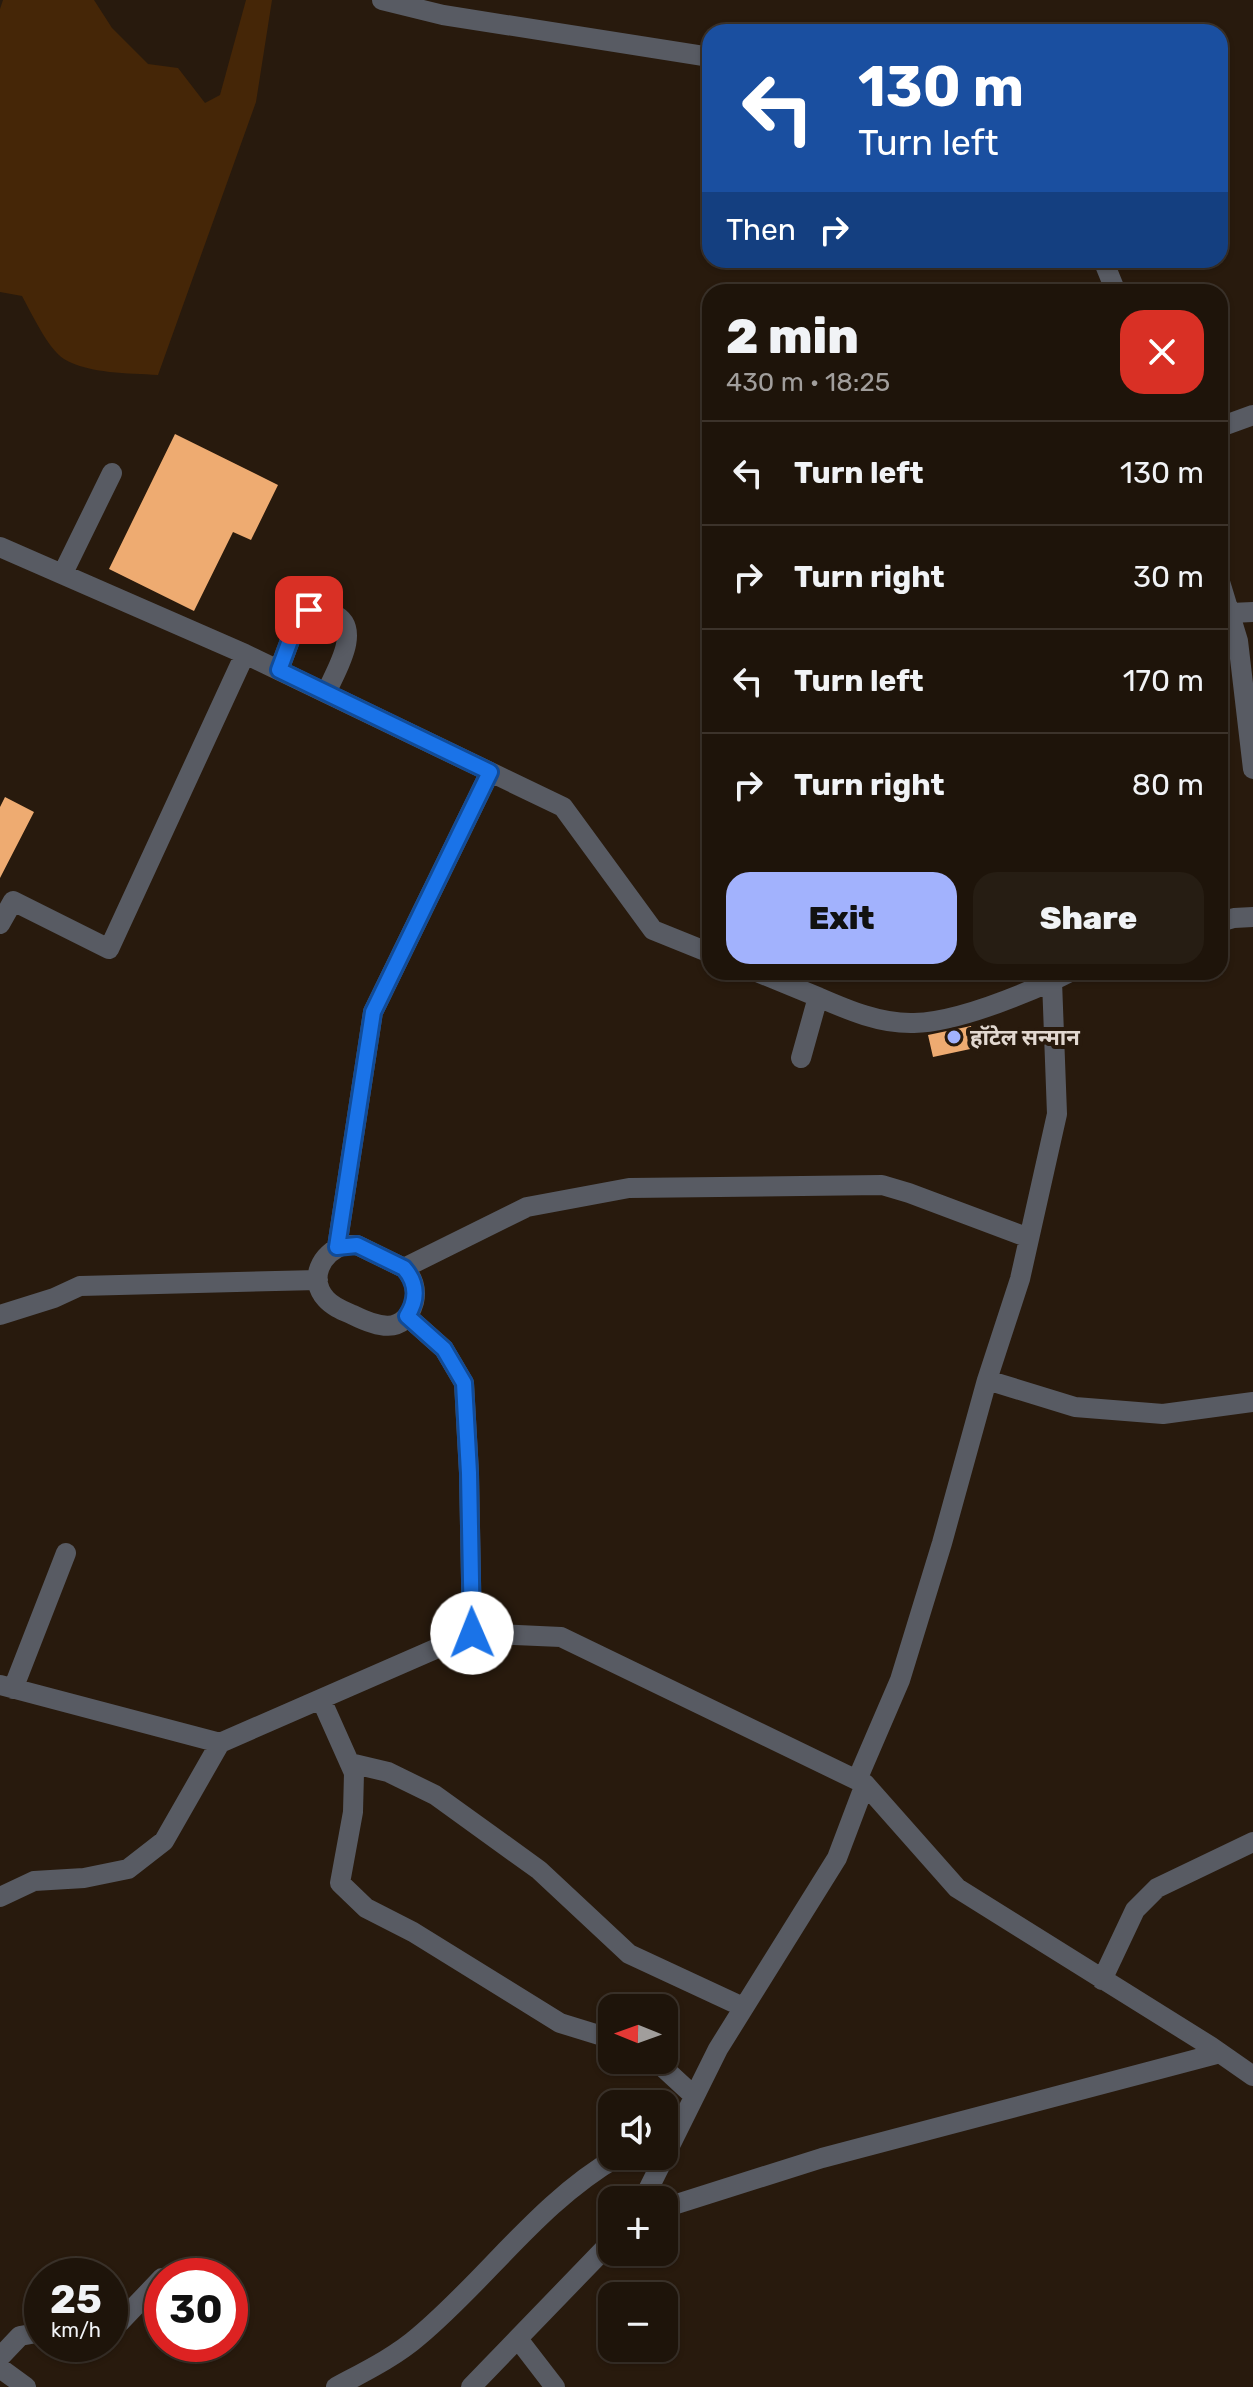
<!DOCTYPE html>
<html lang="en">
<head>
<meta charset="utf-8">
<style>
  body { margin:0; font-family:Rubik,"Noto Sans Devanagari",sans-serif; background:#261d13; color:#f1f3f6; height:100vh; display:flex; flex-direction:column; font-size:30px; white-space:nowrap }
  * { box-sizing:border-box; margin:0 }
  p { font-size:26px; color:#a19e9c }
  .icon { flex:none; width:44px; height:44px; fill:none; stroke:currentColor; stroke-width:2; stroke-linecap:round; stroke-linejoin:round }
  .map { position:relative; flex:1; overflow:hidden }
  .details { position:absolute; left:702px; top:284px; width:526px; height:696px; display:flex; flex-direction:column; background:#1e140a; border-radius:24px; box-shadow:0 2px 6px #0004,0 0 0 2px #3c332b }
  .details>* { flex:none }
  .top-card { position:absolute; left:702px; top:24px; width:526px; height:244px; border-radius:24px; box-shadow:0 2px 6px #0004,0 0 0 2px #3c332b; background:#1a4fa0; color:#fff; overflow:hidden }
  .needle { width:52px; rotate:271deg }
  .buttons { position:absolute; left:598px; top:1994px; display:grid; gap:16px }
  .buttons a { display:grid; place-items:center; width:80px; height:80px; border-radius:16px; background:#1e140a; box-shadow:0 2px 6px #0004,0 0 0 2px #3c332b; font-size:40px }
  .speed { position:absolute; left:24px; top:2258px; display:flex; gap:16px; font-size:40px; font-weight:700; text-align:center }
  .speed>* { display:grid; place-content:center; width:104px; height:104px; border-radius:50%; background:#1e140a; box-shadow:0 2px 6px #0004,0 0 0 2px #3c332b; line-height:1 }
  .speed small { font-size:20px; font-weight:400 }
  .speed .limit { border:12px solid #d22; background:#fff; color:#111 }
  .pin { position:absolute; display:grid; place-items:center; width:68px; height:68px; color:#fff; margin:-34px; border-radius:16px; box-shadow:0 4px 12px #0006 }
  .me { position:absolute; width:88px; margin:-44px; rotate:359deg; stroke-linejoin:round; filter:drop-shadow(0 0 6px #0008) }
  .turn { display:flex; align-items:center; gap:28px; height:168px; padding:0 24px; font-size:36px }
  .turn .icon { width:104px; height:104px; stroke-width:2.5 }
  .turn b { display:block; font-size:56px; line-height:68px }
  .then { display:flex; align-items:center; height:76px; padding:0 24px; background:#0003; gap:16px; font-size:30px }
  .round { display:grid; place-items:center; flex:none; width:84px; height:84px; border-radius:24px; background:#261d13 }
  .headline { display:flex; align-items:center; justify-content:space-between; height:136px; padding:0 24px }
  h1 { font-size:48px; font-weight:800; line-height:60px }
  .cta { display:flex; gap:16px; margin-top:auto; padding:16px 24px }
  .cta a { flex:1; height:92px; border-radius:24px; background:#a2b2fd; color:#111; font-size:32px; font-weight:800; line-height:92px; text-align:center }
  .cta a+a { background:#261d13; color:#f1f3f6 }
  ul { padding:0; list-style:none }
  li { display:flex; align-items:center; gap:24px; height:104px; padding:0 24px; border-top:2px solid #3c332b }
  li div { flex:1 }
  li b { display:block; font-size:30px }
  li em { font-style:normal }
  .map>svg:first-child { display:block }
  .green { fill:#452607 }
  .building { fill:#eeab71 }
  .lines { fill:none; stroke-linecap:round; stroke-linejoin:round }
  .minor { stroke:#585b63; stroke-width:20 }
  .route-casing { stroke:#114b97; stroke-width:20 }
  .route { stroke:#1a73e8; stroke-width:14 }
  .poi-dot { fill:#a2b2fd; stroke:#281a0d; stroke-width:3 }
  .labels { text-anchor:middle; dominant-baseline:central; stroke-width:8; stroke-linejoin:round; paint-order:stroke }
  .poi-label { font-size:22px; font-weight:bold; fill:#e2d8d0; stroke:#281a0d; text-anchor:start }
</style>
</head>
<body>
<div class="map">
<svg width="1253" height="2387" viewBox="0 0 1253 2387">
  <rect width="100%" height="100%" fill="#281a0d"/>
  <path class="green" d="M3,0H94L112,28L148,64L178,68L205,103L220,95L246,0H272L256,102L158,375C128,373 90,374 64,359C48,349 31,312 22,296L0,292V9Z"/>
  <path class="building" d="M175,434L278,485L251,540L233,532L194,611L109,569Z
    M5,797L34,812L0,878V807Z
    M971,1026L975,1048L933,1057L928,1035Z"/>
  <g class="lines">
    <path class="minor" d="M382,0L443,15L710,57
      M1103,260L1116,292
      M1220,427L1253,415
      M0,547L245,654L563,807L653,930L710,953
      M63,573L112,473
      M1220,582L1238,641L1253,769
      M1231,613L1253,612
      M279,670L295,627L309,610C319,608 324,610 333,614C364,628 335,672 326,693
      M1220,922L1234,918L1253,917
      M0,924L13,901L109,949L245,654
      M757,972L818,997L801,1058
      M818,997C848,1010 880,1024 914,1023C956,1022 1014,998 1052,981
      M344,1245H357L404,1268C413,1277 417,1289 414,1302C404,1337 375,1326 353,1315C344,1311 333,1307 326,1299C308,1279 321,1253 344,1245Z
      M337,1247L373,1012L490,772
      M404,1268L527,1207L629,1188L882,1185L909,1193L1029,1238
      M0,1315L54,1298L80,1286L318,1280
      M407,1316L444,1349L464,1383L469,1473L472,1633
      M987,1380L1075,1407L1163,1414L1253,1402
      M0,1685L220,1743
      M13,1689L66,1553
      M321,1699L354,1773L353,1812L340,1883L366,1908L413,1932L560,2023L612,2039
      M350,1763L388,1772L435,1795L539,1870L629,1954L743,2007
      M857,1780L900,1680L942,1543L987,1380L1020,1279L1057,1114L1052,981L1070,972
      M0,1897L34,1881L84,1878L128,1869L164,1841L220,1743L472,1633L561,1637L865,1784L957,1888L1210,2046L1253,2076
      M1102,1980L1135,1910L1157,1888L1253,1842
      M655,2060L694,2096
      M643,2200L718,2049L837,1858L865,1784
      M664,2208L822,2158L1220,2053
      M110,2323L120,2322L162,2278
      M518,2339L555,2387
      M0,2357L20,2336L42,2332
      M0,2368L26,2387
      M336,2387C364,2372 395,2357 419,2336C488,2278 540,2201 619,2156
      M471,2387L612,2241"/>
  </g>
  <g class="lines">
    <g class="route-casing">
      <path id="route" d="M309,610L295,627L279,670L490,772L373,1012L337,1247L357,1245L404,1268C417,1283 418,1299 407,1316L444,1349L464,1383L469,1473L472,1633"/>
    </g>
    <use href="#route" class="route"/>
  </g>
  <circle class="poi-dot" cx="954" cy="1037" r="8"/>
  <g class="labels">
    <g class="poi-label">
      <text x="970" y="1037">हॉटेल सन्मान</text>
    </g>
  </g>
</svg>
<div class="buttons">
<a><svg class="needle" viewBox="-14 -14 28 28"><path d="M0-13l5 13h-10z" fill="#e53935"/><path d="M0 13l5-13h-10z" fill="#a19e9c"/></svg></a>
<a><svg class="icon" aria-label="sound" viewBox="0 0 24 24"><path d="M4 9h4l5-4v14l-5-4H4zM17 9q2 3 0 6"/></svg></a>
<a>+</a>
<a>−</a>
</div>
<div class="speed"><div>25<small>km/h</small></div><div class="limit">30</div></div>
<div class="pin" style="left:309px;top:610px;background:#d93025"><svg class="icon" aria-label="arrive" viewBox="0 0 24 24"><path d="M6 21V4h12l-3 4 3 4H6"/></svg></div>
<svg class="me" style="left:472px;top:1633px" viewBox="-20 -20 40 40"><circle r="19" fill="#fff"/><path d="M0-13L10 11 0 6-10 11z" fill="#1a73e8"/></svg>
<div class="top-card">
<div class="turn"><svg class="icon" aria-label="left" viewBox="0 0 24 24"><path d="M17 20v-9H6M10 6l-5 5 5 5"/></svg><div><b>130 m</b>Turn left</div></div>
<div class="then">Then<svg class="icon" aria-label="right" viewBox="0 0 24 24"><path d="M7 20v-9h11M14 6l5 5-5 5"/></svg></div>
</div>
<section class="details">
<div class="headline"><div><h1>2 min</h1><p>430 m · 18:25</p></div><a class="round" style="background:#d93025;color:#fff"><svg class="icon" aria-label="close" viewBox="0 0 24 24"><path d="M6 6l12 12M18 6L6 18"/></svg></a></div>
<ul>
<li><svg class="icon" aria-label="left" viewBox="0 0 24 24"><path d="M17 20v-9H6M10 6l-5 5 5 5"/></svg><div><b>Turn left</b></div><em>130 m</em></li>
<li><svg class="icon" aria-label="right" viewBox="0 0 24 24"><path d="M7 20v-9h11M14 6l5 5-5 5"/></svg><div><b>Turn right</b></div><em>30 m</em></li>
<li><svg class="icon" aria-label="left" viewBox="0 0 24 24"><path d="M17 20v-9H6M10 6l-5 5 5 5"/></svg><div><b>Turn left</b></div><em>170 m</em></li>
<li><svg class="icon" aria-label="right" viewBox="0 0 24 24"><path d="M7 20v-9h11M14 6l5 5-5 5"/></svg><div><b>Turn right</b></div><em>80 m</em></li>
</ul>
<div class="cta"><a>Exit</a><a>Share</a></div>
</section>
</div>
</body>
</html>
